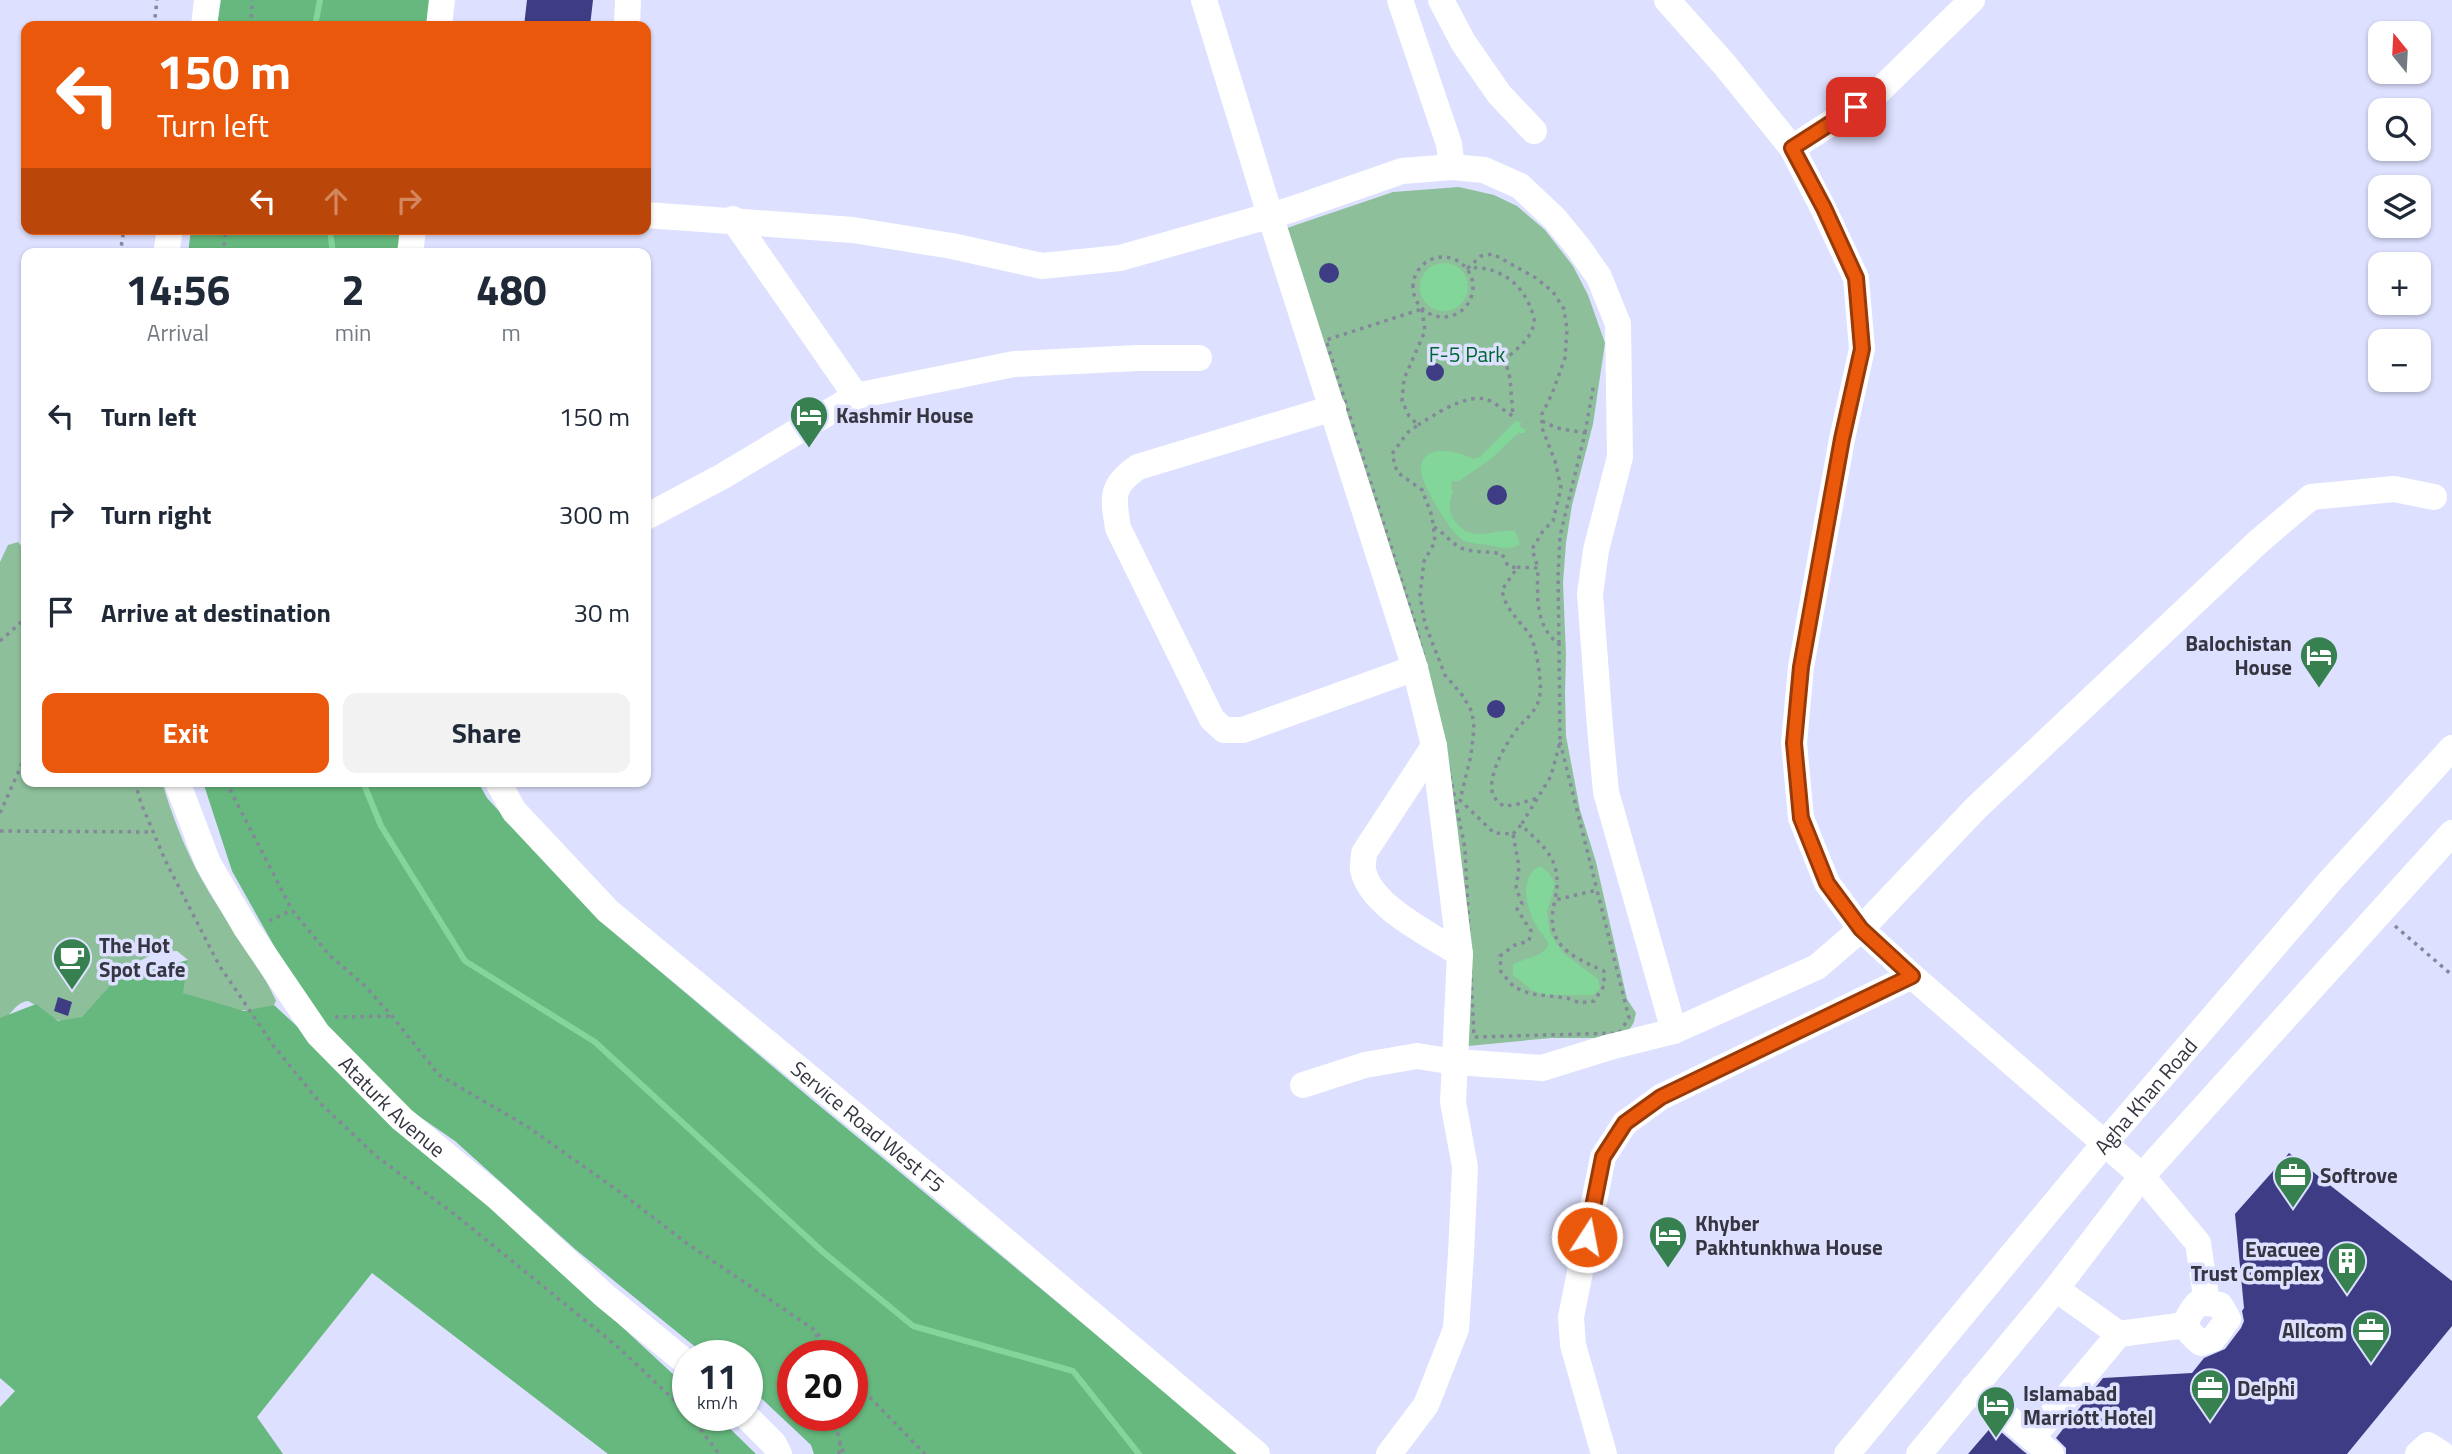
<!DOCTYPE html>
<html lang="en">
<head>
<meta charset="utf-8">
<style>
  body { margin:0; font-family:"Titillium Web",sans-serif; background:#f2f2f3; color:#1f2937; height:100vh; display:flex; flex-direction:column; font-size:26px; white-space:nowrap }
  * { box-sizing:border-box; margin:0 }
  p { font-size:23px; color:#747a83 }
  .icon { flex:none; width:38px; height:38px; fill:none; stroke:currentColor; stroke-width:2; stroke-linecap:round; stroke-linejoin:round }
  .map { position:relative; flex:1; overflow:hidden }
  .side { position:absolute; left:21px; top:248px; width:630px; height:539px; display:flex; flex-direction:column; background:#fff; border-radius:14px; box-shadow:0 2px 5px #0004 }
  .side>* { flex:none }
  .guide { position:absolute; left:21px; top:21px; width:630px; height:214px; border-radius:14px; box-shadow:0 2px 5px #0004; background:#ea580c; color:#fff; overflow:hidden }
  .needle { width:46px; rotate:342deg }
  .fabs { position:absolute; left:2368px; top:21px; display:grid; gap:14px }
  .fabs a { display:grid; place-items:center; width:63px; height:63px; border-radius:14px; background:#fff; box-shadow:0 2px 5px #0004; font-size:35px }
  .speed { position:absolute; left:672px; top:1340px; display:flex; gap:14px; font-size:35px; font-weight:700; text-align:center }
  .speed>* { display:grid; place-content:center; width:91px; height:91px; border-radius:50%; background:#fff; box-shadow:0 2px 5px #0004; line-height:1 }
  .speed small { font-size:18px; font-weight:400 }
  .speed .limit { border:10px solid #d22; background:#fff; color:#111 }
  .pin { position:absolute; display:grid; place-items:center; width:60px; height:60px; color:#fff; margin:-30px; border-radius:14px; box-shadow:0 4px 10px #0006 }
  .me { position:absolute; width:77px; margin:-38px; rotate:11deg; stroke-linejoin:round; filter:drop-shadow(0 0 5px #0008) }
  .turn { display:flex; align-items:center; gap:24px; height:147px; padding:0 21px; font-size:32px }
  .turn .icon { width:91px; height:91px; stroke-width:2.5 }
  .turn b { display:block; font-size:49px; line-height:60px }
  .lanes { display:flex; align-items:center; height:66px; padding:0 21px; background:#0003; justify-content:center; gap:35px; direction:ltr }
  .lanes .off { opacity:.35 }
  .eta { display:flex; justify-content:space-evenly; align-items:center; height:119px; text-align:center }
  .eta b { font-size:42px; font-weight:700; line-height:49px }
  .button { display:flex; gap:14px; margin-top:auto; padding:14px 21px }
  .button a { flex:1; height:80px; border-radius:14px; background:#ea580c; color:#fff; font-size:28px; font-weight:700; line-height:80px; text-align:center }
  .button a+a { background:#f2f2f3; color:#1f2937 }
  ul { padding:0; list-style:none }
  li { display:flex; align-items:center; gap:21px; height:98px; padding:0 21px }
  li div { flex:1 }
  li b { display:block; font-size:26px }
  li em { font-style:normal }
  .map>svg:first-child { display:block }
  .green { fill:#8dc09a }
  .forest { fill:#66b87e; fill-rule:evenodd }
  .water { fill:#83d69a }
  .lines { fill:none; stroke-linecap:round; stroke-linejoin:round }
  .stream { stroke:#83d69a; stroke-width:6 }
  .building { fill:#3e3c84 }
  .path { stroke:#85879b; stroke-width:3.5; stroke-dasharray:3.5 5; stroke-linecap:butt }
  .minor { stroke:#fff; stroke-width:26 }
  .route-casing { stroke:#983908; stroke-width:18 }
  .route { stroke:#ea580c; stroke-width:12 }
  .labels { text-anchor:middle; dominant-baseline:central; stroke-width:7; stroke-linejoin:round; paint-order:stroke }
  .park-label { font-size:21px; fill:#006631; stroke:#dde0fe }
  .poi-label { font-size:21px; font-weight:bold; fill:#353642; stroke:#dde0fe; text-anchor:start }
  .street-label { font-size:21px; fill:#353642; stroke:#dde0fe }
</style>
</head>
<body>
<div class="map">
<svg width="2452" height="1454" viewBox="0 0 2452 1454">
  <rect width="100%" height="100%" fill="#dde0fe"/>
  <path class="green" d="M1459,187L1494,195L1517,206L1545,230L1573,266L1588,295L1605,343L1593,424L1572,505L1566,543L1563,583L1566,655L1565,693L1566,736L1580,810L1596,862L1627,999L1636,1013L1634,1022L1627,1034L1614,1038H1551L1468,1046L1460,867L1287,228L1393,192Z
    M18,542L22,547L21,556L26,568V782H162C176,828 191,864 217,905C236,936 261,967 276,1001L274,1005C238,1017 216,1006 182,993C181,981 187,972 188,960L177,951C154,951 135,961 119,977C101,994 90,1025 61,1021C50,1019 39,1006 28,1001C15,1002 12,1016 0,1021V562L8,545Z"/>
  <path class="forest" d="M221,0H433L430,26H217Z
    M191,229H403L400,254H188Z
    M203,782H478L487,798L597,918L810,1098L1241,1454H814L811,1445L747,1385V1356H708L693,1345L575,1249L455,1141L407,1108L314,1017L232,871ZM793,1356H852V1416H793Z
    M188,960L183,993L244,1011L274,1005L688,1388V1416H717L756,1454H608L372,1273L257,1417L283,1454H0V1407L15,1391L0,1378V1018L36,1004L58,1021L82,1017L116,979Z"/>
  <path class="water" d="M1420 287a24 24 0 1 1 48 0a24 24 0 1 1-48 0Z
    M1516,421L1521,422L1520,427L1526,430L1524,433H1518L1492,458L1459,481H1452L1451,489L1453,491C1449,503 1447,512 1456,523C1473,543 1494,529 1515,531L1520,544C1510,551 1501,547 1489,545C1481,544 1470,544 1463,540C1451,534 1422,485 1421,471C1420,442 1458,451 1473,459L1480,457Z
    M1540,866L1549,873L1555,884L1547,912L1550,933L1563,953L1598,979L1600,989L1593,995H1545L1532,990L1513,975V964L1540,954L1548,947V942C1544,935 1538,930 1535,923C1526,907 1519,876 1540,866Z"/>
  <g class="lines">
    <path class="stream" d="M315,26L320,0
      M330,229L333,254
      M363,782L381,826L465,961L595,1042L823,1252L913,1326L1073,1371L1139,1454"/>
  </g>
  <path class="building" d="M527,0H593L590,26H524Z
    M1319 273a10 10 0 1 1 20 0a10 10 0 1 1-20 0Z
    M1426 372a9 9 0 1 1 18 0a9 9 0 1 1-18 0Z
    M1487 495a10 10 0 1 1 20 0a10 10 0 1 1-20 0Z
    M1487 709a9 9 0 1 1 18 0a9 9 0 1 1-18 0Z
    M58,997L72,1002L68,1016L54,1011Z
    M2289,1153L2452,1281V1326L2347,1454H2066V1448L2056,1438L2103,1378L2192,1373L2204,1358L2225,1349L2241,1328L2244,1321L2242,1311L2244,1308L2235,1214Z
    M1993,1425L2022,1450L2027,1454H1968Z"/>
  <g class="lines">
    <path class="path" d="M154,26L157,0
      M251,26L252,0
      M120,254L124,229
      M223,254L226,229
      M1413 287a30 30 0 1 1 60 0a30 30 0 1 1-60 0Z
      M1422,309L1425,331L1404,379L1402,401L1409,416L1418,425L1407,433L1392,454L1397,472L1422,490L1432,516L1435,542L1424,561L1420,596L1425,624L1445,675L1463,696L1472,712L1474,728L1471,755L1460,800L1494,833L1513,834L1519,867L1516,888L1522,904L1517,909L1531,931L1529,941L1515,945L1500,956L1501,972L1514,987L1531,994L1567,998L1580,1003L1594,1001L1604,986V971C1567,955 1544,943 1555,900L1597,890L1629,1018L1619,1033L1474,1037L1465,848L1433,693L1416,626L1326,340Z
      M1542,421L1557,428L1585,433L1560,536L1558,576L1559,644
      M1418,425C1434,415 1465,394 1485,399C1494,401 1504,411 1513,416L1510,378L1505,360C1515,350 1534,337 1534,321C1535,320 1532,311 1531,310C1523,283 1497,265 1468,268L1481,256L1493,254L1536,278L1553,292L1564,309L1567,329L1565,358L1552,394L1542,414V428L1555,461L1561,488L1553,521L1543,531L1532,549L1538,568
      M1585,433L1594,383
      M1434,527C1444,533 1451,543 1461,548C1474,553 1489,551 1502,554L1508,566L1517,568L1502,590C1505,609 1519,620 1530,635C1536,645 1542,682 1540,694C1538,711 1527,717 1517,729C1506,743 1483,782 1495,798C1497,801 1500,803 1503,806L1515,805L1537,798
      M1517,567L1538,568C1537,596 1535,627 1559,644L1560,742L1551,776L1521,825
      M0,641L26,618
      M1560,742L1597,890
      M135,782L141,803L165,860L219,965L273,1045L321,1104L376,1156L458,1217L619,1348L688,1413
      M226,782L292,910L330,956L363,984L392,1016L439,1075L528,1127L624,1195L685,1242L816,1331L834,1356
      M0,813L26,755
      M0,831L153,832
      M1513,834L1521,825C1547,849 1563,862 1555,900
      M269,921L292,910
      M2395,926L2452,975
      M335,1017L392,1016
      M816,1334L821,1356
      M852,1379L925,1454
      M690,1416L719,1454
      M834,1416L840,1443
      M839,1454L840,1443L844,1454"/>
    <g class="minor">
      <path d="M1204,0L1270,215L1415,668L1434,746L1460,954L1453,1102L1465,1167L1461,1254L1456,1329L1426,1405L1389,1454"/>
      <path d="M1400,0L1449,144L1452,167"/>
      <path d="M1441,0L1463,42L1499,94L1534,131"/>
      <path d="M1667,0L1724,64L1792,148L1823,208L1856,278L1862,349L1842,439L1801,667L1794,743L1801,818L1827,883L1861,929L1912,976L2142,1176L2198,1243L2207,1303L2220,1305L2228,1319L2213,1339L2201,1343C2183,1328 2182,1323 2197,1304L2207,1303"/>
      <path d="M204,26L207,0"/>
      <path d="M439,26L442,0"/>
      <path d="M627,26L628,0"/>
      <path d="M1792,148L1877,93L1972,0"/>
      <path d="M646,215L853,230L952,246L1042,266L1120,258L1290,210L1402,171L1452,167L1484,170L1520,186L1555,219L1578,247L1599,277L1618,324L1620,457L1596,550L1590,594L1600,727L1606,792L1674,1031"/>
      <path d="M733,219L856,396"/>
      <path d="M166,254L170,229"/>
      <path d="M410,254L413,229"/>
      <path d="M1333,408L1138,467C1110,486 1113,497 1118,528L1212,719L1224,730H1243L1415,668"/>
      <path d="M646,517L723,476L856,396L1014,364L1138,358H1199"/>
      <path d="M1434,746L1364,853C1364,858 1362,865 1363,870C1371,907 1430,934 1460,954"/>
      <path id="s1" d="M177,782L208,863L246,928L318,1034L402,1119L497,1197L605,1296L688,1364"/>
      <path id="s2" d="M498,782L514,811L608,911L956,1199L1257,1454"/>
      <path d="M1303,1085L1365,1065L1417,1056L1455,1062L1542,1068L1610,1047L1674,1031L1817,967L1861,929L1976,808L2258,542L2311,497L2394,489L2434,497"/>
      <path d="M2056,1289L2119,1334L2186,1325"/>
      <path d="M1973,1388L2051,1454"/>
      <path d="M746,1416L774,1444L779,1454"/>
      <path d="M2032,1438L2119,1334"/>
      <path d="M1604,1454L1573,1345L1571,1317L1603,1157L1625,1123L1661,1097L1912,976"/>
      <path id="s3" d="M1847,1454L2104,1144L2331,880L2452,748"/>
      <path d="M1919,1454L2056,1289L2142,1176L2452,833"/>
      <path d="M2418,1454L2428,1445L2442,1454"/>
    </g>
  </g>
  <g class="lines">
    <g class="route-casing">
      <path id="route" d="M1587,1237L1603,1157L1625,1123L1661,1097L1912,976L1861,929L1827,883L1801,818L1794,743L1801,667L1842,439L1862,349L1856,278L1824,208L1792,148L1856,107"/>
    </g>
    <use href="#route" class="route"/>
  </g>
  <defs>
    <g id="hotel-pin" transform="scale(2.0125)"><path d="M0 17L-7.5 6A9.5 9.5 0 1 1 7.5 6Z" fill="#36814f" stroke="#dde0fe"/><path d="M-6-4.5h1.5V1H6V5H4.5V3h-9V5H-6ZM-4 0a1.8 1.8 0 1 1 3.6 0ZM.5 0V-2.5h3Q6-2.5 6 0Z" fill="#fff"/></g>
    <g id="cafe-pin" transform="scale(2.0125)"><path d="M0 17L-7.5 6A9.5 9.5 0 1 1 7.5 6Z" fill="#36814f" stroke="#dde0fe"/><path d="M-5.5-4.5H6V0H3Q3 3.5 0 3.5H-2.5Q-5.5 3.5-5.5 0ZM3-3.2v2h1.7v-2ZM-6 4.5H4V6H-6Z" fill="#fff"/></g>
    <g id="office-pin" transform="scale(2.0125)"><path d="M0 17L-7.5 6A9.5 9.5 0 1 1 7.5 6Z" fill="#36814f" stroke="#dde0fe"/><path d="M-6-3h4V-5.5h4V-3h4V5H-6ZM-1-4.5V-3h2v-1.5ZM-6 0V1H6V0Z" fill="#fff"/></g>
    <g id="building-pin" transform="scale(2.0125)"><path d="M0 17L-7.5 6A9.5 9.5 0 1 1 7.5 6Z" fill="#36814f" stroke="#dde0fe"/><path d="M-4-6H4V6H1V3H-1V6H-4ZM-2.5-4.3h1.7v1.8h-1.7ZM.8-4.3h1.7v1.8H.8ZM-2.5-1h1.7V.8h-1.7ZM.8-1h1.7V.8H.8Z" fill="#fff"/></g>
  </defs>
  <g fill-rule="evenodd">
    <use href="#hotel-pin" x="809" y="415"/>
    <use href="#hotel-pin" x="2319" y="655"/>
    <use href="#cafe-pin" x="72" y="957"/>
    <use href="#office-pin" x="2293" y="1175"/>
    <use href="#hotel-pin" x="1668" y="1235"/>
    <use href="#building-pin" x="2347" y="1261"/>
    <use href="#office-pin" x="2371" y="1330"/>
    <use href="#office-pin" x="2210" y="1388"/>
    <use href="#hotel-pin" x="1996" y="1405"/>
  </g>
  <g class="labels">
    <g class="park-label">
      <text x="1467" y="354">F-5 Park</text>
    </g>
    <g class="poi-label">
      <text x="836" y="415">Kashmir House</text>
      <text x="2292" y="643" text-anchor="end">Balochistan<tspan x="2292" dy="24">House</tspan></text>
      <text x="99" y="945">The Hot<tspan x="99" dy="24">Spot Cafe</tspan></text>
      <text x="2320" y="1175">Softrove</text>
      <text x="1695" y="1223">Khyber<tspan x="1695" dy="24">Pakhtunkhwa House</tspan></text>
      <text x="2320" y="1249" text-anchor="end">Evacuee<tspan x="2320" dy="24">Trust Complex</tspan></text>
      <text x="2344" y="1330" text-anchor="end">Allcom</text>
      <text x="2237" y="1388">Delphi</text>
      <text x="2023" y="1393">Islamabad<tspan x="2023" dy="24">Marriott Hotel</tspan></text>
    </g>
    <g class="street-label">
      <text stroke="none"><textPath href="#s3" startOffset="466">Agha Khan Road</textPath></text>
      <text stroke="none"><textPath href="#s1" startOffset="394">Ataturk Avenue</textPath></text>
      <text stroke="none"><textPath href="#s2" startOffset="508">Service Road West F5</textPath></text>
    </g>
  </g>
</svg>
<div class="fabs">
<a><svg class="needle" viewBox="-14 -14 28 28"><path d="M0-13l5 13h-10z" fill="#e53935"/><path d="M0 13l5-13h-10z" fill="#747a83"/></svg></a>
<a><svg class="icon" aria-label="search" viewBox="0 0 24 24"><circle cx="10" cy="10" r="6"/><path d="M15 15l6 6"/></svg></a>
<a><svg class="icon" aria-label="layers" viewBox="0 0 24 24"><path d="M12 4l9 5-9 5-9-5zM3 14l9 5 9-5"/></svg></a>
<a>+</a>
<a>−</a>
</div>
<div class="speed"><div>11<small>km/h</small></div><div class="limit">20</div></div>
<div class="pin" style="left:1856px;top:107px;background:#d93025"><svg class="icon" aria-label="arrive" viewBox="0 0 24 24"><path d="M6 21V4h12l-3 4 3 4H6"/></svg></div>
<svg class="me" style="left:1587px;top:1237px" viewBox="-20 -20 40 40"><circle r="17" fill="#ea580c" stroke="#fff" stroke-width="3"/><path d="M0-11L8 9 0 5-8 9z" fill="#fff"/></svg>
<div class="guide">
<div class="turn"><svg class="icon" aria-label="left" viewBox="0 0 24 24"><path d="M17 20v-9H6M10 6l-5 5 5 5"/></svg><div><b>150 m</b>Turn left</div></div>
<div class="lanes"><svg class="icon" aria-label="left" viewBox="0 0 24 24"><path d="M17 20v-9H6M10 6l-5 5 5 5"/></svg><svg class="icon off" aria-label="ahead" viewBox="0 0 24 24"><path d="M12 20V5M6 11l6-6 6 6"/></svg><svg class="icon off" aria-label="right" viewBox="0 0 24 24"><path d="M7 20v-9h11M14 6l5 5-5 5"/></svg></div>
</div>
<section class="side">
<div class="eta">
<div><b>14:56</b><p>Arrival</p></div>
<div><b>2</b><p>min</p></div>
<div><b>480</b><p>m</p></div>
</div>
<ul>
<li><svg class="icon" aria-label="left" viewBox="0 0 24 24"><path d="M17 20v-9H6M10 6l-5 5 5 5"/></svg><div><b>Turn left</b></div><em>150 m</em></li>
<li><svg class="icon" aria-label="right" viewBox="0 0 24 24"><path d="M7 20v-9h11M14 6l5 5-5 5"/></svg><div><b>Turn right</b></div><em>300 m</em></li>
<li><svg class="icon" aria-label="arrive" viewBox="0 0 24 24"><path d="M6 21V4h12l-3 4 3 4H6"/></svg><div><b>Arrive at destination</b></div><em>30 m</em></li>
</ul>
<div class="button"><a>Exit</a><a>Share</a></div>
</section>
</div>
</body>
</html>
